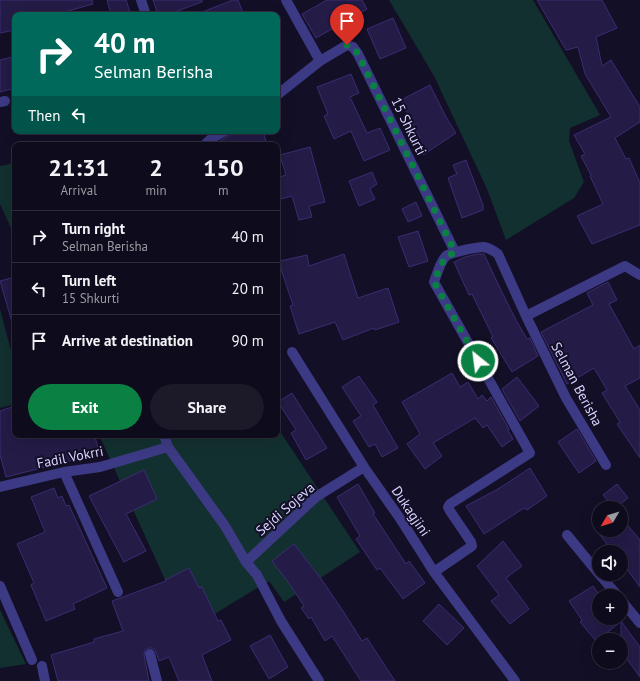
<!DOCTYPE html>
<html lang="en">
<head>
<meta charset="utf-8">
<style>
  body { margin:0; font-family:"PT Sans",sans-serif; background:#1c1929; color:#f1f3f6; height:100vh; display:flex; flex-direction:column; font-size:15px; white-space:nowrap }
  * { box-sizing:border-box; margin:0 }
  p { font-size:13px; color:#9b9ba3 }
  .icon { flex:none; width:22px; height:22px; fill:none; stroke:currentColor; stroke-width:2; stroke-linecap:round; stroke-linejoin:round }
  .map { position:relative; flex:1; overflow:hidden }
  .drawer { position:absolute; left:12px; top:142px; width:268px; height:296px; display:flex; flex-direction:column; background:#0e0b1c; border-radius:8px; box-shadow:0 4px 16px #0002,0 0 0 1px #2e2b3b }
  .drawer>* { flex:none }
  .banner { position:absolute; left:12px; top:12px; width:268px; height:122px; border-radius:8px; box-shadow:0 4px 16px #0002,0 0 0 1px #2e2b3b; background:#00695c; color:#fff; overflow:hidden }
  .needle { width:26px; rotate:232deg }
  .tools { position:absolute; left:592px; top:501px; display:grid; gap:8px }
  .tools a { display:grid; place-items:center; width:36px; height:36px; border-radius:50%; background:#0e0b1c; box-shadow:0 4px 16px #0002,0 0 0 1px #2e2b3b; font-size:20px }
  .pin { position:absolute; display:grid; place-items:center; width:34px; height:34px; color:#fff; margin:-41px -17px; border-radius:50% 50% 50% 0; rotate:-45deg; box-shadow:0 0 4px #0007 }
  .pin .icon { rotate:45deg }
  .me { position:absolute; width:44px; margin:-22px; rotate:331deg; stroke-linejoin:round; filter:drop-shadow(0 0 3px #0008) }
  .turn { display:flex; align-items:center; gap:14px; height:84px; padding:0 16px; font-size:18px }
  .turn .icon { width:52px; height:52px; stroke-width:2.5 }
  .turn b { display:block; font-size:28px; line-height:34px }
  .then { display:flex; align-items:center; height:38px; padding:0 16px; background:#0003; gap:8px; font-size:15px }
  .eta { display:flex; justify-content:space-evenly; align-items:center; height:68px; text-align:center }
  .eta b { font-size:24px; font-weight:800; line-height:28px }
  .action { display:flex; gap:8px; margin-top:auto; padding:8px 16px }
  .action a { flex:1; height:46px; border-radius:24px; background:#0b8043; color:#fff; font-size:16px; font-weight:800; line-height:46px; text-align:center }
  .action a+a { background:#1c1929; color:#f1f3f6 }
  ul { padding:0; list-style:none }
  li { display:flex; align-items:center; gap:12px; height:52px; padding:0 16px; border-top:1px solid #2e2b3b }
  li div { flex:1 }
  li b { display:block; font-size:15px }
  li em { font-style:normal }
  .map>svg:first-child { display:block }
  .green { fill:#12302f }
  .building { fill:#241b47; stroke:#3b2d73 }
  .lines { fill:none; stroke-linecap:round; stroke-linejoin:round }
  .minor { stroke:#3d3a85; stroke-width:10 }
  .route { stroke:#0b8043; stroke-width:7; stroke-dasharray:0 12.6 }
  .labels { text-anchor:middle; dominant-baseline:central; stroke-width:4; stroke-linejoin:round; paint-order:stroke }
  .street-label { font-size:14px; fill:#d9d4ff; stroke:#130f26 }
</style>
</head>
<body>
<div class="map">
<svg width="640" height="681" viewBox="0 0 640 681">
  <rect width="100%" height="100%" fill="#130f26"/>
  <path class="green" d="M389,0H533L600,115L570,128L569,141L584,182L574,198L506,240L487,189L434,76Z
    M15,163V237L0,204V166Z
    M0,309L15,366V404L0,408Z
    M277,427L360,552L284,602L269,581L188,630L99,435H277Z
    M0,610L26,664L0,668Z"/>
  <path class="building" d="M0,0H92L93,4L54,15H15V30L0,33Z
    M107,0H126L131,15H111Z
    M153,0H202V2L166,15H158Z
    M233,0H238L244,15H197V14Z
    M327,0H362L367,9L316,38L302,14Z
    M537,0H602L617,28L596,37L602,66L611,60L640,107V122L615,138L626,159L629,158L640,183V225L592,244L577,216L603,204L590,176L591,175L581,156L585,154L574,135L611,117L585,74L578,47L566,50Z
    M393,18L406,48L380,59L367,29Z
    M12,57L15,72V88L0,92V60Z
    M351,74L359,93L350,97L367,133L380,128L390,150L364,161L351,131L334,139L324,116L328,114L317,87Z
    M430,85L447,119L456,133L423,155L414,141L420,138L401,100Z
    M231,131H263L267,145H216L215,144L228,136L231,134Z
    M310,147L325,202L309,206L312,217L299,220L292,196L277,200V178L286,175L280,155Z
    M466,160L483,205V210L462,218L448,178L457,174L453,165Z
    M372,172L377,184L370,189L375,199L359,206L349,181Z
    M416,202L422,216L408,222L402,209Z
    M418,231L428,261L409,267L398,237Z
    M344,254L358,298L388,288L399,322L375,330L374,328L343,340L335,322L299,334L290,306L293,305L282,272L280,261L307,255L309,266Z
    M477,254H484L498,284L517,322L527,339L530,338L538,356L512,372L491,338L493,337L472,294L469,295L454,262L465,257Z
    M15,277V321L12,322L0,281Z
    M608,282L617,300L609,304L634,349L640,345V378L625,386L640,410V458L617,424L620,422L602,393L607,390L594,368L567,384L541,332L593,305L587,293Z
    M452,373L460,387L468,382L478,399L482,395L487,401L491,397L509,429L508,431L513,439L502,447L487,425L483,428L475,418L433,443L442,456L425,469L407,444L420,434L402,402Z
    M359,376L377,402L373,405L398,448L382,457L375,444L369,447L353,421L361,416L342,387Z
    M517,377L539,406L520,421L502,389Z
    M292,393L327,448L306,460L291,433L296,430L278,402Z
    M15,406V435H94L100,453L6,477L0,455V411Z
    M577,429L596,461L579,473L558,442Z
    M530,468L547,496L527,510L524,508L484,534L466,506L498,489Z
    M144,470L157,499L126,514L146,551L124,562L89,496Z
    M358,484L375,513L373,514L406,564L409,561L425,583L403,599L380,568L377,570L356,539L360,536L337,497Z
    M617,484L628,498L615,508H614L603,495Z
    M54,488L58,498L62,496L66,506L69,505L107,588L73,604L75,609L46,621L31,585L34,583L17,544L45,532L31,497Z
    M621,517L640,540V587L621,561V552H613L593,526L599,521V530H621Z
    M503,541L522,566L506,578L529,609L510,624L491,601L499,595L477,566Z
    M294,544L322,580L343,611L362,641L367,638L395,681H361L332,636L325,641L311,617L309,619L301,608L304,606L291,586L272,561Z
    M189,568L199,588L202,587L218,621L221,620L231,640L202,655L212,681H179L169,657L159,661L155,650L152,648H149L145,650L144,655L149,681H58L51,655L94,642V639L123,631L112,601L166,581L165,580Z
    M593,586L600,596H599V618H614L618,624L596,641L580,622L582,620L569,601Z
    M439,604L464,628L447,645L423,621Z
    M621,621L640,647V677L621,651Z
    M270,635L288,667L269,679L250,646Z"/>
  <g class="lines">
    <path class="minor" d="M141,0L146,15
      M286,0L320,61L347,45L353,47L358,54L455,252
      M277,95L320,61
      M0,102L5,101
      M205,145C209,138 218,135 225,131
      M526,316L566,398L606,465
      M292,352L364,467L401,520L434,572L515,681
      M164,435L168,447L225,526L246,562
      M64,472L118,592
      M0,487L64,472L100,467L168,447
      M567,535L599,574
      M434,572L472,546L471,542L450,511L448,507L450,504L530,453L434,282C437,274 440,262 446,256C452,252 477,247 484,247C489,248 494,251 498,254L526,316L625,266L640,275
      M599,574L618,596
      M0,586L32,660
      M621,600L640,623
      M150,654L157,681
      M42,666L45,681
      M319,681L281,621L257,575L246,562L316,497L364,467"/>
  </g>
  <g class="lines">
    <path class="route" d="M347,45L353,47L358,54L455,252L446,257L441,265L434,282L478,361"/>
  </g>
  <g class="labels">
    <g class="street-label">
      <text transform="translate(409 126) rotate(64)">15 Shkurti</text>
      <text transform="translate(577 384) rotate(62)">Selman Berisha</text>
      <text transform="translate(70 457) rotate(-11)">Fadil Vokrri</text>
      <text transform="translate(285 509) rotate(-41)">Sejdi Sojeva</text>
      <text transform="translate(411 511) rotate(56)">Dukagjini</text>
    </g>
  </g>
</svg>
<div class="tools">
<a><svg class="needle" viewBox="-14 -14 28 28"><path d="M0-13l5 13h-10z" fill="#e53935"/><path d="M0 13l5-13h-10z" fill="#9b9ba3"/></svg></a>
<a><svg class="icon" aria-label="sound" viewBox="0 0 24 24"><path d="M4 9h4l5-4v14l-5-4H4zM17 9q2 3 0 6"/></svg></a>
<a>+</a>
<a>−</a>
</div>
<div class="pin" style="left:347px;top:45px;background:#d93025"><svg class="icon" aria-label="arrive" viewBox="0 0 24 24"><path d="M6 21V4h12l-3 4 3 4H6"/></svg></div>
<svg class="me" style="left:478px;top:361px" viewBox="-20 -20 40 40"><circle r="17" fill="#0b8043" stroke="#fff" stroke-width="3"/><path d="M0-11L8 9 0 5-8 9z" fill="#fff"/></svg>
<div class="banner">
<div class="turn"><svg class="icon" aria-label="right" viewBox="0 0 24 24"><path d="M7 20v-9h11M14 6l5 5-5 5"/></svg><div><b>40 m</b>Selman Berisha</div></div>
<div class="then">Then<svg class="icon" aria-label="left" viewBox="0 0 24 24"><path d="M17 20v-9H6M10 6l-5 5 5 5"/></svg></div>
</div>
<section class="drawer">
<div class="eta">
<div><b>21:31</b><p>Arrival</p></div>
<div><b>2</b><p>min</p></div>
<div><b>150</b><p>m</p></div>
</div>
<ul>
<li><svg class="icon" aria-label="right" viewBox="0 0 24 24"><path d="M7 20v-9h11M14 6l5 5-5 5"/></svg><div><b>Turn right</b><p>Selman Berisha</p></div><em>40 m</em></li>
<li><svg class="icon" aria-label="left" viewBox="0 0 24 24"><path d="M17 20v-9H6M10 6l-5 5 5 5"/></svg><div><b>Turn left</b><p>15 Shkurti</p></div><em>20 m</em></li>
<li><svg class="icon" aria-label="arrive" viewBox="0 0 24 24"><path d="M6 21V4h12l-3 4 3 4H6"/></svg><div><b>Arrive at destination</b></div><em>90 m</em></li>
</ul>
<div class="action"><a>Exit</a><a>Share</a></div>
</section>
</div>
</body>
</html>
